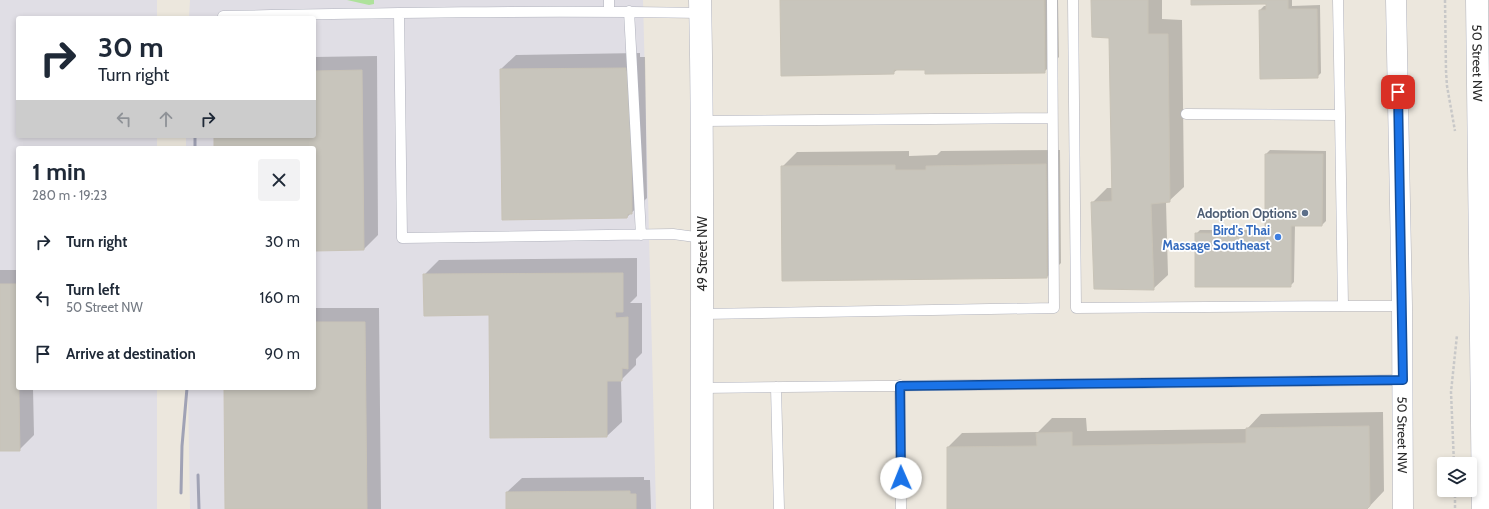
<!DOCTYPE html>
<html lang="en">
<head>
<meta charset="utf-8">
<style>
  body { margin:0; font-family:Cabin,sans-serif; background:#f2f2f3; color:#1f2937; height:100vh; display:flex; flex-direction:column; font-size:15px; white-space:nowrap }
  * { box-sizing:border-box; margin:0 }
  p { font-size:13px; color:#747a83 }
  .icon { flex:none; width:22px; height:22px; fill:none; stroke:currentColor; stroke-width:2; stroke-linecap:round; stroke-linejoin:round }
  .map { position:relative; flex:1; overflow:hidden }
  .drawer { position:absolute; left:16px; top:146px; width:300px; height:244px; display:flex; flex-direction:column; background:#fff; border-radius:4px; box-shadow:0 2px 6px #0003 }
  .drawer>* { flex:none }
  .top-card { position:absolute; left:16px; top:16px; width:300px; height:122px; border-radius:4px; box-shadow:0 2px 6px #0003; background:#fff; color:#1f2937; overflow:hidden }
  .tools { position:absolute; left:1437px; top:457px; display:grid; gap:8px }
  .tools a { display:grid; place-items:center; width:40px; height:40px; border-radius:4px; background:#fff; box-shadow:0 2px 6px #0003; font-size:20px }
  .pin { position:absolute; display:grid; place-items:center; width:34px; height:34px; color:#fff; margin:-17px; border-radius:8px; box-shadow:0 2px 6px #0006 }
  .me { position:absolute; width:44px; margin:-22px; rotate:359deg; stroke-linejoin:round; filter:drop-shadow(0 0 3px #0008) }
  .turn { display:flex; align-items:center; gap:14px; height:84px; padding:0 16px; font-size:18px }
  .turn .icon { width:52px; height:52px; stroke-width:2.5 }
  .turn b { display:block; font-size:28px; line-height:34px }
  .lanes { display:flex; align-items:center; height:38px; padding:0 16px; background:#0003; justify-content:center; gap:20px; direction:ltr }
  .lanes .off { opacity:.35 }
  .round { display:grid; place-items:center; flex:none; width:42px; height:42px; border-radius:4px; background:#f2f2f3 }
  .head { display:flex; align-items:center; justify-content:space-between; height:68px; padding:0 16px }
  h1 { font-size:24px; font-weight:700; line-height:30px }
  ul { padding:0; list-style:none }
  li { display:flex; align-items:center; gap:12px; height:56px; padding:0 16px }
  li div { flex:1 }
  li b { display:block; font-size:15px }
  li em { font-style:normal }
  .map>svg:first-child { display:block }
  .industrial { fill:#e0dee5 }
  .green { fill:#aee29b }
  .shadow { fill:#0003 }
  .building { fill:#c8c5bc; stroke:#c8c3b7 }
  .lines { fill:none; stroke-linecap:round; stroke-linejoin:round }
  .service-casing { stroke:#b1b3be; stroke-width:11 }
  .minor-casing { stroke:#b1b3be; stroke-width:21 }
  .tertiary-casing { stroke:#b1b3be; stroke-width:23 }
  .secondary-casing { stroke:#b1b3be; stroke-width:23 }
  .path { stroke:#c8c8c8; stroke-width:2.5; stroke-dasharray:3 2; stroke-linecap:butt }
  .service { stroke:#fff; stroke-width:10 }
  .minor { stroke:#fff; stroke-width:20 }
  .tertiary { stroke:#fff; stroke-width:22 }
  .secondary { stroke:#fff; stroke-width:22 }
  .rail { stroke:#a0a2b5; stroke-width:3 }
  .route-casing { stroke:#114b97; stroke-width:10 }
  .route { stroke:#1a73e8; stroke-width:7 }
  .service-dot { fill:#5c6f8a; stroke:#fff; stroke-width:1.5 }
  .shop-dot { fill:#3f7fe0; stroke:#fff; stroke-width:1.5 }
  .labels { text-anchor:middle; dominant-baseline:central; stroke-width:3.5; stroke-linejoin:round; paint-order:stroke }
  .street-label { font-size:13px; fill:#2b2b2b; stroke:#fff }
  .service-label { font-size:13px; font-weight:bold; fill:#4e5e75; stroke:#fff; text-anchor:end }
  .shop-label { font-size:13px; font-weight:bold; fill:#366cbe; stroke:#fff; text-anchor:end }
</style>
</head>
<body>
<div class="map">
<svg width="1489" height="509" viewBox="0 0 1489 509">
  <rect width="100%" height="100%" fill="#ece7dd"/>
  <path class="industrial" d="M0,0H157V18H18V136H157V148H18V388H157V509H0Z
    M190,0H643L656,509H190L188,388H314V148H186V136H314V18H189Z"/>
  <path class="green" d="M347,0H374V4L369,5Z"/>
  <path class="shadow" d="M781,0H1058L1059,57L1044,72L898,69L893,73Z
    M1092,0H1162V19L1182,20L1184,187L1169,201L1166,202L1168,275L1153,289L1092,203L1107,188H1113L1110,37Z
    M1192,0H1292V6L1320,5L1321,73L1317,77L1260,10L1264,6H1267V3Z
    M640,53V57H645L647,198L627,217L501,69L516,55Z
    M377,56L378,235L364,249L314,250V148H215V136H314V57Z
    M1060,150L1061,263L1047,277L782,167L797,152L909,151V156L937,155L941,151Z
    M1270,150L1326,151V221L1322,225H1295L1294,282L1290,286L1196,234L1200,230H1266V154Z
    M637,258V296L630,303H642V353L636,359V365L621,380L622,422L607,436L490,314L424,275L439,260Z
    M0,270H18V388H33L34,435L19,450H0Z
    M314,308H379L381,509H226L225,388H314Z
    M1383,412L1384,491L1367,509H948V447L962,433L1038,432L1052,418H1086L1087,431L1247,429L1261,414Z
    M644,477V480H650L651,509H507V492L522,478Z"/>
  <path class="building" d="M780,0H1044L1045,73L925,74V70H894V74L781,76Z
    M1091,0H1148V34H1168L1170,202L1151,204L1154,290L1094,289L1091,202L1112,201L1109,38L1092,37Z
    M1191,0H1288V9H1317L1318,78L1260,79L1259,10H1266V4L1191,5Z
    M626,68V71H631L632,214H628L627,218L502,220L500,69Z
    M362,70L364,250L314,251V148H214V136H314V71Z
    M1265,154H1323L1322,226H1291V287H1195V233L1265,234Z
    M1046,164L1047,278L782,281L781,166L895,165V170H926V166Z
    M623,273V312H615L616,318L628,317V369L622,368V381H607V437L490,438L489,315L424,316L423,274Z
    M0,284H17L20,451H0Z
    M314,322H365L367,509H225L224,388H314Z
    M1369,426L1370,506L1367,509H947V447L1037,446L1036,433L1072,432V446L1246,443V428Z
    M630,491V494H636V509H506V492Z"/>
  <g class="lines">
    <g class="service-casing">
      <path id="service" d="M609,0V10
        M1073,0L1076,308L1343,306L1340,115
        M629,11L641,235
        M399,13L402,238L673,234L703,238
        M223,16C382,13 541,10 701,13
        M1186,114L1340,115L1338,0
        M702,121L1052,118
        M1343,306H1402
        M702,314L1054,308L1052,0
        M900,385L901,509
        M776,387L779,509
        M701,388L1403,380"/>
    </g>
    <g class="minor-casing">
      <g id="minor">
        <path id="s1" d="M1396,0L1402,306L1403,509"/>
      </g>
    </g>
    <g class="tertiary-casing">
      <path id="tertiary" d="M700,0C704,170 701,339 702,509"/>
    </g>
    <g class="secondary-casing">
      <g id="secondary">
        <path id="s2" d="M1477,0L1483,509"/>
      </g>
    </g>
    <path class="path" d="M1445,0L1446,71L1447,86L1455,131
      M1454,464L1451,392L1457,335
      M1455,490V509"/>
    <use href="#service" class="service"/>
    <use href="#minor" class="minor"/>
    <use href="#tertiary" class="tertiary"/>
    <use href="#secondary" class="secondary"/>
    <path class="rail" d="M195,136V148
      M198,475L199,509
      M181,493L182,446L187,388"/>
  </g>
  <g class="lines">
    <g class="route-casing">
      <path id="route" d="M901,478L900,386L1403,380L1398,92"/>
    </g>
    <use href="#route" class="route"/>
  </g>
  <circle class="service-dot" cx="1305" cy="213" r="4"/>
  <circle class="shop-dot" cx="1278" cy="237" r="4"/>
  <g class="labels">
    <g class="street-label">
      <text stroke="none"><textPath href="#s2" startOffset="63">50 Street NW</textPath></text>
      <text transform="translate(702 254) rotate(-90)">49 Street NW</text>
      <text stroke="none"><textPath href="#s1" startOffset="435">50 Street NW</textPath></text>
    </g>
    <g class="service-label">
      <text x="1297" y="213">Adoption Options</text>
    </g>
    <g class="shop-label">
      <text x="1270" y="230">Bird's Thai<tspan x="1270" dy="15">Massage Southeast</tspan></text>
    </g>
  </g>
</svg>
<div class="tools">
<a><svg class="icon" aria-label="layers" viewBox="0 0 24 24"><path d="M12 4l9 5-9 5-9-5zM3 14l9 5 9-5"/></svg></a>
</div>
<div class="pin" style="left:1398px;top:92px;background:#d93025"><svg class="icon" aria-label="arrive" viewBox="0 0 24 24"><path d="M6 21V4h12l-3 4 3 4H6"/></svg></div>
<svg class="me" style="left:901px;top:478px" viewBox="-20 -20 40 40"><circle r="19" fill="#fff"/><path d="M0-13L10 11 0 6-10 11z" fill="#1a73e8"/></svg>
<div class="top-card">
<div class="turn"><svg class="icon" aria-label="right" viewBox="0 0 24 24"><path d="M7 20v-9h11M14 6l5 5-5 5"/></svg><div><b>30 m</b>Turn right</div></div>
<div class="lanes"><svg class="icon off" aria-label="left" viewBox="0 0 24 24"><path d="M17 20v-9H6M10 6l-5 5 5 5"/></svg><svg class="icon off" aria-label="ahead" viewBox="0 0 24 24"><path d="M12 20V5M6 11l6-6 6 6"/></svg><svg class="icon" aria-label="right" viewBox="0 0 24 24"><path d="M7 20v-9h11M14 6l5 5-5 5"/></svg></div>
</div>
<section class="drawer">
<div class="head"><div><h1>1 min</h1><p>280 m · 19:23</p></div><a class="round"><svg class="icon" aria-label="close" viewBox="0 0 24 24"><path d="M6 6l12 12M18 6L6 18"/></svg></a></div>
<ul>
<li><svg class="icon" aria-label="right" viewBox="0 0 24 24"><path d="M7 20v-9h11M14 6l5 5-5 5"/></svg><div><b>Turn right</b></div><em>30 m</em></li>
<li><svg class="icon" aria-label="left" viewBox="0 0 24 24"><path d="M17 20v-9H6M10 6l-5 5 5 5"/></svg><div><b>Turn left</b><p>50 Street NW</p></div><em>160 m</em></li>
<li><svg class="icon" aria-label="arrive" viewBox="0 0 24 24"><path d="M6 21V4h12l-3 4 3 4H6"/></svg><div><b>Arrive at destination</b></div><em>90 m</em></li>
</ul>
</section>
</div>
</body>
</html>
